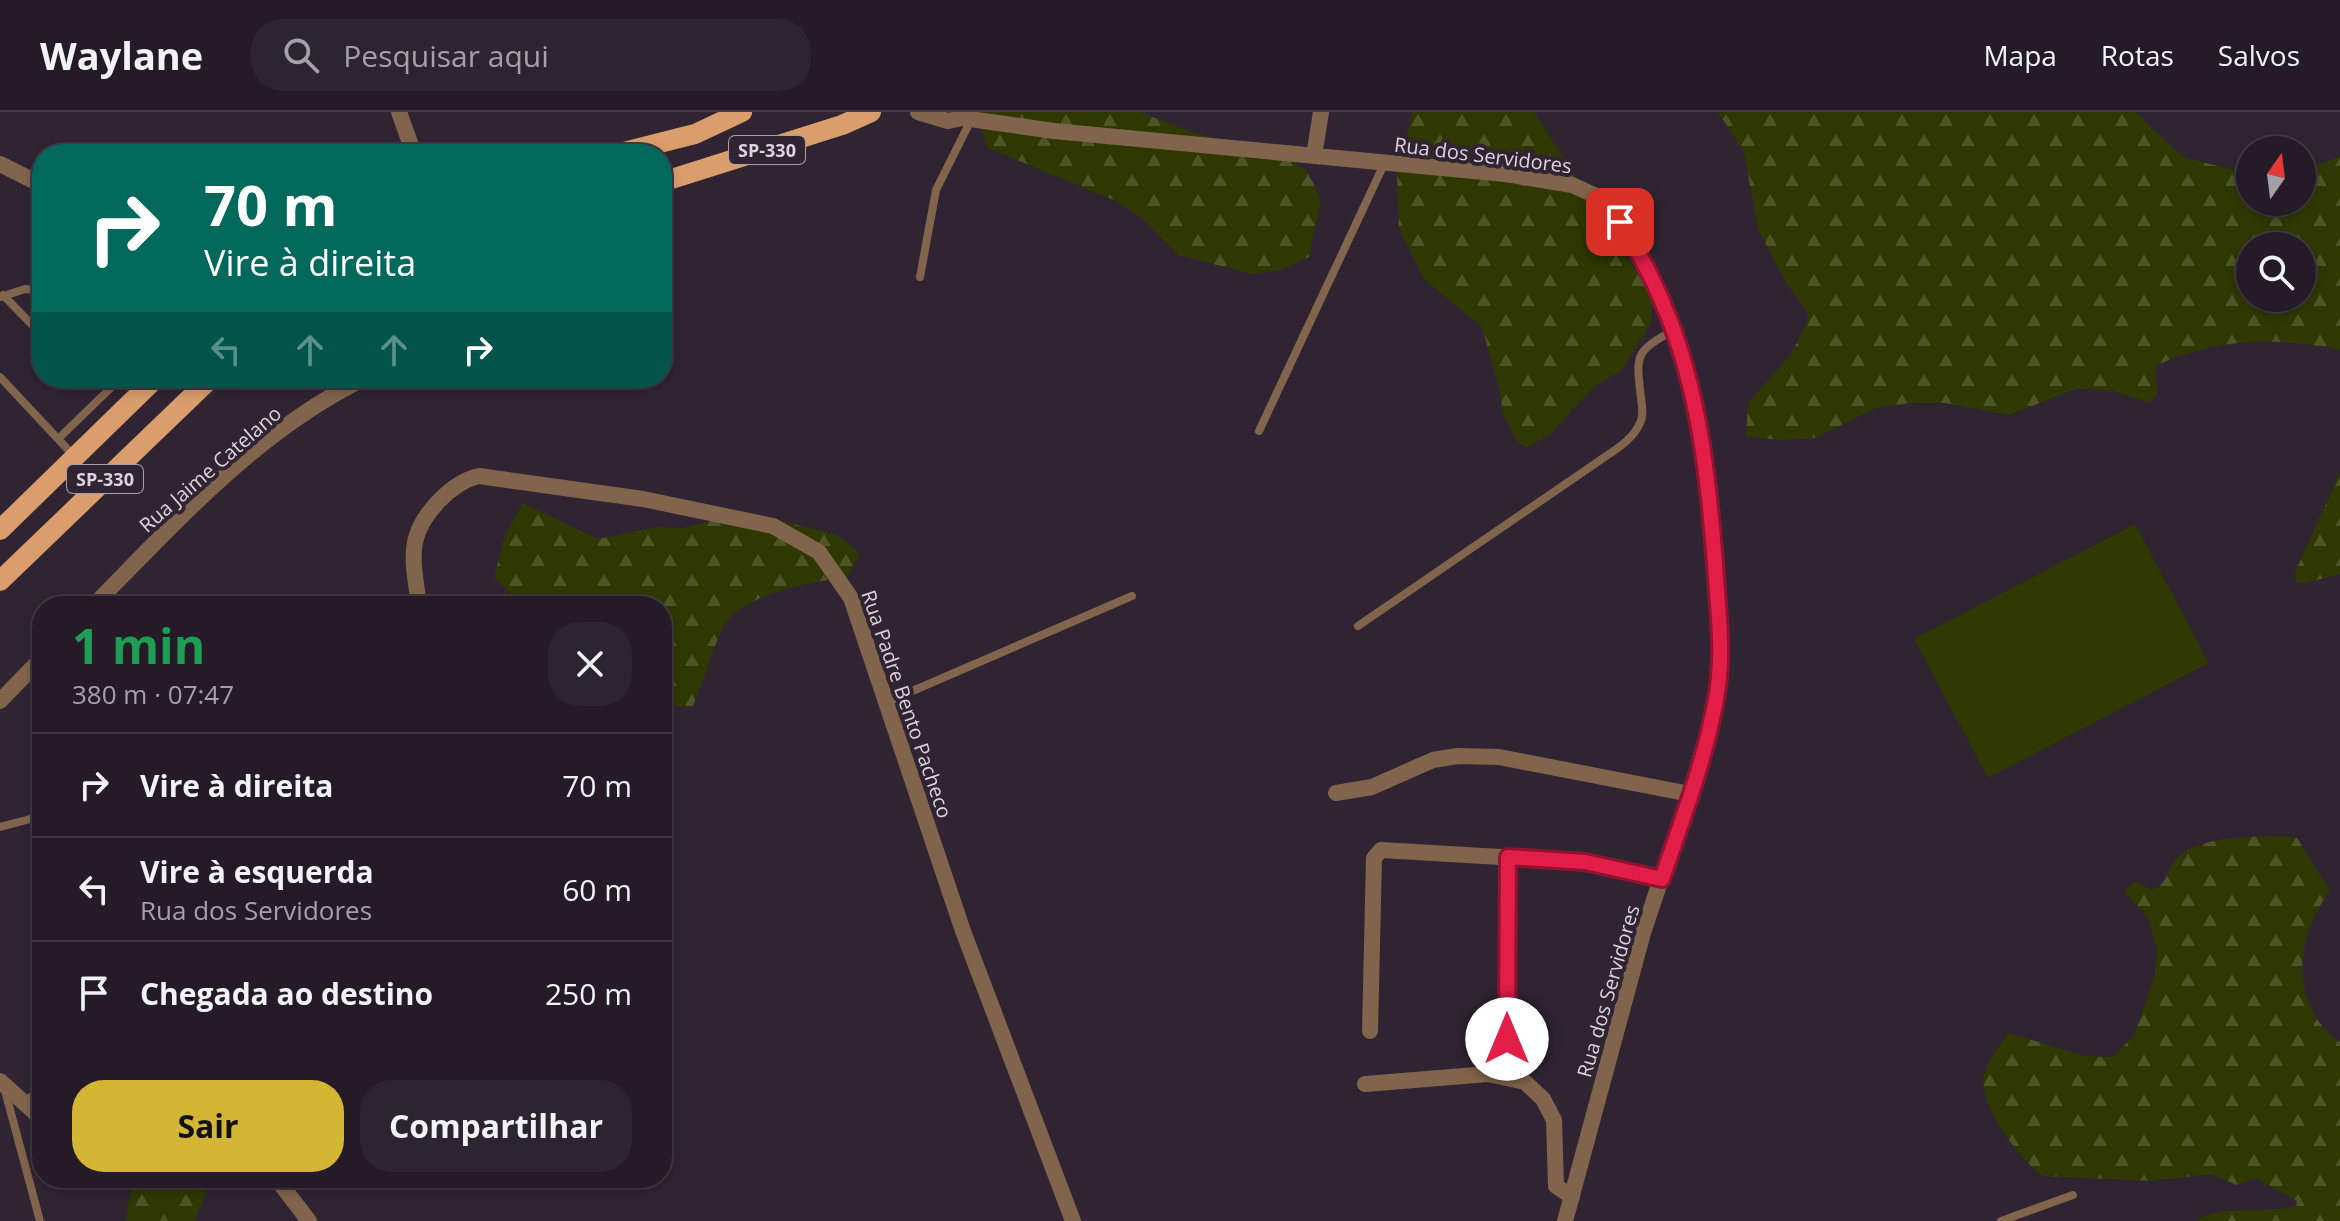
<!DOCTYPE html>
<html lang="pt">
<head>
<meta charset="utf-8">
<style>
  body { margin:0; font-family:"Open Sans",sans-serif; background:#2c242e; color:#f1f3f6; height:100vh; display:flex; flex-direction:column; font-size:30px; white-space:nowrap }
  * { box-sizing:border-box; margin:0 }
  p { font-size:26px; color:#a3a1a7 }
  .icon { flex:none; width:44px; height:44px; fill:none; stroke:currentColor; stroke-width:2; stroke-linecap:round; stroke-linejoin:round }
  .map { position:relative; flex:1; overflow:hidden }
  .side { position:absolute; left:32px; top:484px; width:640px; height:592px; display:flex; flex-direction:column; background:#241b26; border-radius:32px; box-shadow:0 4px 12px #0003,0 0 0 2px #413943 }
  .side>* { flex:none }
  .hud { position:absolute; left:32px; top:32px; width:640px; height:244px; border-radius:32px; box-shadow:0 4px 12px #0003,0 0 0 2px #413943; background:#00695c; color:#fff; overflow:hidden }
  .needle { width:52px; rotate:14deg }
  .buttons { position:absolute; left:2236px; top:24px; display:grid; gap:16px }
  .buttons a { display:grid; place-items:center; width:80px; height:80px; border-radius:50%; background:#241b26; box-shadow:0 4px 12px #0003,0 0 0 2px #413943; font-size:40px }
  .pin { position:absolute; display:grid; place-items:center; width:68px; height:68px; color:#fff; margin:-34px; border-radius:16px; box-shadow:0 4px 12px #0006 }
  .me { position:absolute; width:88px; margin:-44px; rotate:0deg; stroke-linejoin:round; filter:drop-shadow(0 0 6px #0008) }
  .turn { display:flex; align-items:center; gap:28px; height:168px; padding:0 40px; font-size:36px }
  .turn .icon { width:104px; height:104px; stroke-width:2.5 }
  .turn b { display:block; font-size:56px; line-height:68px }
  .lanes { display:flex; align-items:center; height:76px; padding:0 40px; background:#0003; justify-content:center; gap:40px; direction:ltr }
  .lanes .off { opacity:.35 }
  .round { display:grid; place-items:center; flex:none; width:84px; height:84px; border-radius:32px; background:#2c242e }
  .headline { display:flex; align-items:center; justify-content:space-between; height:136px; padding:0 40px }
  h1 { font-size:48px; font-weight:700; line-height:60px; color:#1e9e55 }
  .button { display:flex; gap:16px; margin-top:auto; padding:16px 40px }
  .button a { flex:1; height:92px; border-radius:32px; background:#d4b635; color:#111; font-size:32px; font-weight:700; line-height:92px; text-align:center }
  .button a+a { background:#2c242e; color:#f1f3f6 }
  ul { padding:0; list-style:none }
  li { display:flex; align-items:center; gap:24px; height:104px; padding:0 40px; border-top:2px solid #413943 }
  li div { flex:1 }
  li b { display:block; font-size:30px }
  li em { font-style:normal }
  header { display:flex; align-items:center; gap:48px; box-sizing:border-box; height:112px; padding:0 40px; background:#241b26; border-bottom:2px solid #413943 }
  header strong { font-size:38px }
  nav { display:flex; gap:44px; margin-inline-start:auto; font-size:28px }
  .search { width:560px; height:72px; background:#2c242e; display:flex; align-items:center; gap:20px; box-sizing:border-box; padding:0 28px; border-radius:32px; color:#a3a1a7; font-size:30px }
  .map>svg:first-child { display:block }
  .grass { fill:#2f3800 }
  .forest { fill:url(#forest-firs); fill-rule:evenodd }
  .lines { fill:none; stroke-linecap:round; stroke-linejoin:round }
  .lane { stroke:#81644c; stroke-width:8 }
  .street { stroke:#81644c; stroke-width:16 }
  .primary { stroke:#da9e6c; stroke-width:20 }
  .route-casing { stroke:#92132f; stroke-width:20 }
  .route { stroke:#e11d48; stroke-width:14 }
  .labels { text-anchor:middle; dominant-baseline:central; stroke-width:8; stroke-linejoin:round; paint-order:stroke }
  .shield { fill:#302433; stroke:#a89faa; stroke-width:2 }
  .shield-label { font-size:18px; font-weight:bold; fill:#dbd4dd }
  .street-label { font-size:20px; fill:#dbd4dd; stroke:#302433 }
</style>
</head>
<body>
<header>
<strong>Waylane</strong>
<div class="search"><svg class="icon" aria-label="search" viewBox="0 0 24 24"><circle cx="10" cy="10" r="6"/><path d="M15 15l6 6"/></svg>Pesquisar aqui</div>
<nav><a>Mapa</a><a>Rotas</a><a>Salvos</a></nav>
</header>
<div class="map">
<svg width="2340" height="1109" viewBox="0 0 2340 1109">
  <defs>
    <pattern id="forest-firs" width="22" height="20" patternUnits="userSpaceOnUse" patternTransform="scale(2)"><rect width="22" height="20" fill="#2f3800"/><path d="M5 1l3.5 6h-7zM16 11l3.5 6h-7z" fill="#4d5425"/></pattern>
  </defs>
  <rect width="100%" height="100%" fill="#302433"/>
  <path class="grass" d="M2135,412L2209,551L1988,666L1914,527Z"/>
  <path class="forest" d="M963,0H1139L1195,21L1283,44L1307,59L1321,87L1309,145L1281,158L1252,162L1178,143L1144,108L1116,89L988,36L979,12Z
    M1413,0H1534L1652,184L1651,211L1621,259L1595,274L1549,323L1526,336L1518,330L1503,303L1499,275L1482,215L1425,168L1399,117L1397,61Z
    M1718,0H2135L2183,45L2250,62V90H2302V60L2340,44V238C2276,224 2215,226 2155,254L2157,283L2149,291L2114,279L2078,276L2009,303L1945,291H1912L1878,295L1814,326L1780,328L1746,324L1748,291L1791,242L1807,211L1808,201L1787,172L1758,117L1744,40ZM2302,134V186H2250V134Z
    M2340,361V462L2305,471L2296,470L2295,460Z
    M523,391L598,427L657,415L684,416L714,408L770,406L837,423L860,441L848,465C815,469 741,482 724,514C710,540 705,569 692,595L665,594L662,494H524L494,466L505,424Z
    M2282,724L2297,726L2330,779C2295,825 2288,894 2340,930V1109H2196C2215,1093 2266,1102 2296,1094L2297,1089L2255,1066L2237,1073L2210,1062L2151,1069L2043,1064C2020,1049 1978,992 1984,964C1988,947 1999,935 2009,921L2084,944L2112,945L2134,924L2155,863L2157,836L2148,806L2124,779L2137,769C2165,793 2165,756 2179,744C2205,723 2252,725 2282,724Z
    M132,1066H260L248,1073L211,1067L195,1109H126Z"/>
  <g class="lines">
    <path class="lane" d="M920,165L936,78L971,8
      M3,183L42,223
      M1,185L25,177L42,178
      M0,265L73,343
      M1259,319L1385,50
      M58,327L121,266
      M1358,514L1599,349C1613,339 1633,328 1640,311C1644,304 1642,295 1641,286C1636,243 1634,240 1674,218
      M887,590L1132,484
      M0,715L42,704
      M4,975L40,1109
      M21,990L42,979
      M2001,1109L2073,1083"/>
    <path class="street" d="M399,0L414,42
      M918,0L948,9L963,6L1054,19L1505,62L1572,73L1601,86L1629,124L1675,218L1695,288L1704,338L1721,528L1716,592L1695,665L1643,821L1565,1109
      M1314,44L1321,0
      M0,52L42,73
      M93,494C176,410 258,318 365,266
      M419,494C417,474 411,450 415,430C421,402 452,370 479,364L643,387L773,414L819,440L851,486L963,819L1073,1109
      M0,589L42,546
      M1336,681L1372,675L1433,648L1458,644L1499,645L1690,682
      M1370,919L1374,746L1381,738L1585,750L1662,767
      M1507,927L1508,745
      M0,969L42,1007
      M1365,972L1488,962L1525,970L1543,987L1554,1008L1556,1074L1572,1085
      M276,1066L309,1109"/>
    <path class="primary" d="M616,42L695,22L742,0
      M662,70L842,13L871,0
      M0,418L156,266
      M0,469L211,266"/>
  </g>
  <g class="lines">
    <g class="route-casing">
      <path id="route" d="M1507,927L1508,745L1585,750L1662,767C1681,710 1704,652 1715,592C1725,545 1718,499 1715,452C1705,325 1691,220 1620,110"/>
    </g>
    <use href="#route" class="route"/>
  </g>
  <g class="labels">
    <g class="shield">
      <rect x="729" y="24" width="76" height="28" rx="6"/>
      <rect x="67" y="353" width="76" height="28" rx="6"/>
    </g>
    <g class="shield-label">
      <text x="767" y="38">SP-330</text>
      <text x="105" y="367">SP-330</text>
    </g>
    <g class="street-label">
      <text transform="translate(1483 43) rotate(7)">Rua dos Servidores</text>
      <text transform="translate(210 357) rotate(-41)">Rua Jaime Catelano</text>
      <text transform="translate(907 592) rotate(71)">Rua Padre Bento Pacheco</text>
      <text transform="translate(1608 879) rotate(-74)">Rua dos Servidores</text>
    </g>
  </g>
</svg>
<div class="buttons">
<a><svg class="needle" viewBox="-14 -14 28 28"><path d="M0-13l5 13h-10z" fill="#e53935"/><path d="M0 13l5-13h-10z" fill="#a3a1a7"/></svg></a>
<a><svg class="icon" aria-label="search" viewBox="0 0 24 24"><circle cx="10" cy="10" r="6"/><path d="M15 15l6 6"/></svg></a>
</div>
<div class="pin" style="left:1620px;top:110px;background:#d93025"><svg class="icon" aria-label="arrive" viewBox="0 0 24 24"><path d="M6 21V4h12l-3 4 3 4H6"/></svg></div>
<svg class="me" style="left:1507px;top:927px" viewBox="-20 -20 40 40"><circle r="19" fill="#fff"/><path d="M0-13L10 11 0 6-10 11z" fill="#e11d48"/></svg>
<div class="hud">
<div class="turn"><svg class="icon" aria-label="right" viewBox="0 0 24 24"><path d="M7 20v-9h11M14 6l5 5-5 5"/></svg><div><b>70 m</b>Vire à direita</div></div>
<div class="lanes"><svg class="icon off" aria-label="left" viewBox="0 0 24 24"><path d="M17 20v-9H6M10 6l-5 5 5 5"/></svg><svg class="icon off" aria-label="ahead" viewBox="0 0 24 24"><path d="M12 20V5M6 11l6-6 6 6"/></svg><svg class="icon off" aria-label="ahead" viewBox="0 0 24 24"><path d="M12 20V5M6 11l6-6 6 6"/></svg><svg class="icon" aria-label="right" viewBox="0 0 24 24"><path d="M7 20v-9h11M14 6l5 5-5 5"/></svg></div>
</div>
<section class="side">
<div class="headline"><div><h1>1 min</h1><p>380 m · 07:47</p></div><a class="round"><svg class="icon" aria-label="close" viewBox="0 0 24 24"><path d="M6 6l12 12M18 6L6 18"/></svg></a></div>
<ul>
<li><svg class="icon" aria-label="right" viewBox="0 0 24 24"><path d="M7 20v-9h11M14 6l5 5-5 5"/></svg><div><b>Vire à direita</b></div><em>70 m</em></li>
<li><svg class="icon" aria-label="left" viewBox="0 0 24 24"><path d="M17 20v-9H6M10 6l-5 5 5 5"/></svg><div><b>Vire à esquerda</b><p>Rua dos Servidores</p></div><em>60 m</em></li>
<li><svg class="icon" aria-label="arrive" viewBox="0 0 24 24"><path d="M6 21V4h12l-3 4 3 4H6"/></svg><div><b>Chegada ao destino</b></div><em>250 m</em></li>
</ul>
<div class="button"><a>Sair</a><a>Compartilhar</a></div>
</section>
</div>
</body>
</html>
